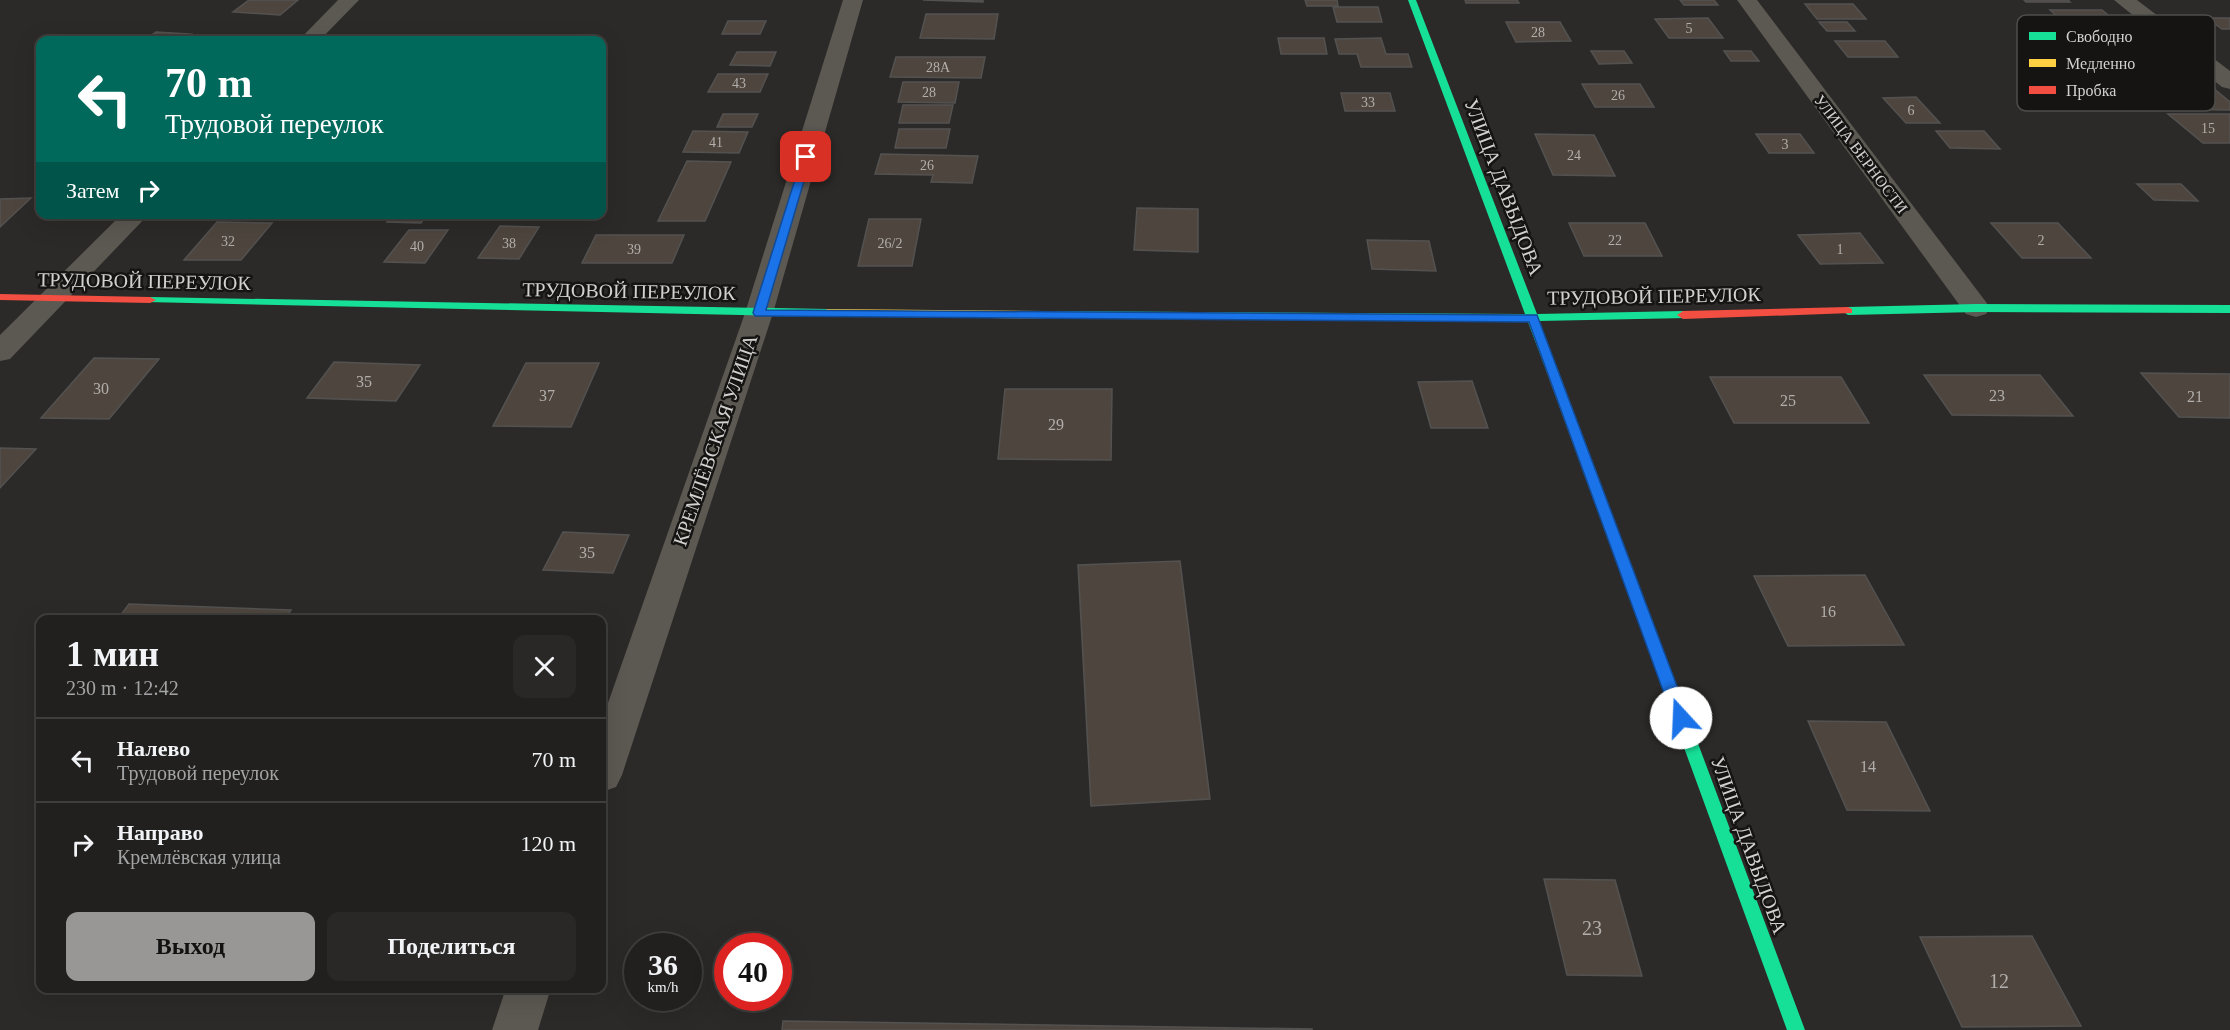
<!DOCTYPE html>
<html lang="ru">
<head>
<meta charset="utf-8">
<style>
  body { margin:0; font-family:Georgia,serif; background:#292827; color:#f1f3f6; height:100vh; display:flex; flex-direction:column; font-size:22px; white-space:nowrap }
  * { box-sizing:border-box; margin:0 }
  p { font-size:20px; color:#a2a3a4 }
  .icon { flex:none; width:33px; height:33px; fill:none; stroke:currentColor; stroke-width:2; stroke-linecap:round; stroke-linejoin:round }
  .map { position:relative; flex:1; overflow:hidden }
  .panel { position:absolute; left:36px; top:615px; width:570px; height:378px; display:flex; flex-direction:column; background:#21201e; border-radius:12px; box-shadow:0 6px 24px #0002,0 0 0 2px #3e3e3c }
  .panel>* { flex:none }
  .top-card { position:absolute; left:36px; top:36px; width:570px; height:183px; border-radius:12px; box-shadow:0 6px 24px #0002,0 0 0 2px #3e3e3c; background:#00695c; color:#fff; overflow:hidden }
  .speed { position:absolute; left:624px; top:933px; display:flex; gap:12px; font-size:30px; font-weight:700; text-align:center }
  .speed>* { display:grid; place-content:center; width:78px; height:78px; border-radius:50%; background:#21201e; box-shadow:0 6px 24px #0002,0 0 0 2px #3e3e3c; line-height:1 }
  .speed small { font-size:15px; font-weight:400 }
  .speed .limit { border:9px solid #d22; background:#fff; color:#111 }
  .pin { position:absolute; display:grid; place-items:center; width:51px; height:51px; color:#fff; margin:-26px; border-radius:12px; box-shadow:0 3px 9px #0006 }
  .me { position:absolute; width:66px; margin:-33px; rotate:340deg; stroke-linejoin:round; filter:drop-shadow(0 0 4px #0008) }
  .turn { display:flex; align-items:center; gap:21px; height:126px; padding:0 30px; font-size:27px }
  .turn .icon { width:78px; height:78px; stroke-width:2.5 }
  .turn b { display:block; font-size:42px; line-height:51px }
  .then { display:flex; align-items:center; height:57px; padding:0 30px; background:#0003; gap:12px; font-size:22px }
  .round { display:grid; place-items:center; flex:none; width:63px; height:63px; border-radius:12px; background:#292827 }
  .summary { display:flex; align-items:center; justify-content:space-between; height:102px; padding:0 30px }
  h1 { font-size:36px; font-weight:700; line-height:45px }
  .cta { display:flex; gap:12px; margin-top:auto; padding:12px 30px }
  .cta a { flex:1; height:69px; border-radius:12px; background:#999795; color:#111; font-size:24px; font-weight:700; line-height:69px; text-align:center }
  .cta a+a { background:#292827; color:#f1f3f6 }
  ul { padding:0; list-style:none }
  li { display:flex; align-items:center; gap:18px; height:84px; padding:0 30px; border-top:2px solid #3e3e3c }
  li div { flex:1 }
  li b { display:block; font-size:22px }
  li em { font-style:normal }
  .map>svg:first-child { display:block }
  .building { fill:#4e463e; stroke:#535251; stroke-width:1.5 }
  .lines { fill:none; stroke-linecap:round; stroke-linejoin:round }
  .street { fill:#5c5852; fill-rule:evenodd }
  .fast { fill:#16e098; fill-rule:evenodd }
  .slow { fill:#ffcf43; fill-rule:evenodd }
  .jam { fill:#f24e42; fill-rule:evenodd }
  .route { fill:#1a73e8; stroke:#114b97; stroke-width:1.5 }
  .labels { text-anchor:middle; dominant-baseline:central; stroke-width:5; stroke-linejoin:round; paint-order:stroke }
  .far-number-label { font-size:14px; fill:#b2aeab }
  .far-street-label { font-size:16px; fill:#d3d1cf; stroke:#151412 }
  .number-label { font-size:16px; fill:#b2aeab }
  .street-label { font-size:20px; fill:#d3d1cf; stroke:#151412 }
  .near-number-label { font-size:20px; fill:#b2aeab }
  .key { fill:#151412; stroke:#4e4d4b; stroke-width:1.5 }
  .key-label { font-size:16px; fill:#d3d1cf }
</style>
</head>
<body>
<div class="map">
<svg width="2230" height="1030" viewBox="0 0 2230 1030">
  <rect width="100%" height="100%" fill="#2c2a28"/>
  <path class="building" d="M249,0H298L280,15L233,12Z
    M923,0H983V2Z
    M1305,0H1337L1338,6H1307Z
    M1465,0H1517L1519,3H1466Z
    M1680,0H1714L1718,5H1684Z
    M2024,0H2068L2070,2H2026Z
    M1805,4H1853L1866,19H1817Z
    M1333,7H1378L1382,22H1337Z
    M2050,10H2102L2121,26H2068Z
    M926,14H998L994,39L920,38Z
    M1708,18L1723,38H1669L1655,19Z
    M2207,18H2230V29H2222Z
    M728,21H766L760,34H722Z
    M1506,22H1560L1571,41L1516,42Z
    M1819,22H1847L1855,31H1827Z
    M156,32L191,34L182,40H145Z
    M429,36L426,40H381L384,37Z
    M1278,38H1324L1327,54H1281Z
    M1381,38L1386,54H1408L1412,67H1361L1357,54H1339L1335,39Z
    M1835,41H1885L1898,57H1848Z
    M1591,51H1624L1632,63L1599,64Z
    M1724,51H1751L1759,61H1731Z
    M737,52H776L770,66L730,65Z
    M896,57H985L981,78L890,77Z
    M718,74H768L760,92H708Z
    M903,82H959L955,103L898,102Z
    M1582,84H1640L1654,107H1595Z
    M2149,87L2213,88L2230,102V110L2173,109Z
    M1341,93H1390L1395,111H1345Z
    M1916,97L1940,123H1906L1883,98Z
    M903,105H953L949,123H899Z
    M723,114H758L752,127H717Z
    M2168,114H2230V143H2203Z
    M899,129H950L946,148H895Z
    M693,131L748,132L739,153L683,152Z
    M1936,131H1984L2000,149L1950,148Z
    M1535,134L1594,135L1615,176L1553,175Z
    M1756,134H1800L1814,153H1769Z
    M881,154L978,156L972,183L931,182L933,175L875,174Z
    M687,161L731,162L705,221H658Z
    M2137,184H2181L2198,201L2154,200Z
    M31,198L0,227V199Z
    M1137,208L1198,209V252L1134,250Z
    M392,214H427L421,223L387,222Z
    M869,219H921L912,266H858Z
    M217,222L272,223L241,260H184Z
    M1569,223H1645L1662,256H1584Z
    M1991,223H2058L2091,258H2022Z
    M500,226L539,227L519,259L478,258Z
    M409,230H448L425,263L384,262Z
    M1860,233L1883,263L1820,264L1798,235Z
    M596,235H684L672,263H582Z
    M1367,240L1429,241L1436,271L1372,269Z
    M94,358L159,359L109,419L41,418Z
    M334,362L420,365L396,401L307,398Z
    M526,363H599L571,427L493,426Z
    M2141,373L2230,374V418L2179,417Z
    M1924,375H2040L2073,416L1952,415Z
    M1710,377H1841L1869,423H1734Z
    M1472,381L1488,428H1431L1418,382Z
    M1005,389H1112L1111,460L998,459Z
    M0,448L36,449L0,488Z
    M563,532L629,535L613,573L543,570Z
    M1180,561L1210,799L1091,806L1078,565Z
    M1865,575L1904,645L1788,646L1754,576Z
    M129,604L291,610L285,620H117Z
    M1808,721L1886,722L1930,811L1847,810Z
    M1544,879L1615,880L1642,976L1567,975Z
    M2032,936L2081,1026L1962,1027L1920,937Z
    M783,1021L1312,1029V1030H782Z"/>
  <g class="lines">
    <path class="street" d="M338,0H359L320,40H299Z
      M843,0H863L773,313L622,775L616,787L602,792V720L745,313Z
      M1737,0H1757L1986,302L1990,308L1986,314L1976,317L1966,314Z
      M2114,0H2137L2230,71V89L2222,87Z
      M122,214H149L10,359L0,361V335Z
      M506,988H551L538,1030H492Z"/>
    <path class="fast" d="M1408,0H1416L1537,314L1683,311L1689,315L1687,318L1539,321L1558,370L1552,374L1546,370L1528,322L1039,318L1037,315L1043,311L1525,314Z
      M150,297L827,309L833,313L827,317L146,302V298Z
      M1976,304L2230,305V313L1976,312L1848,315L1842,311L1848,307Z
      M1627,567L1632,568L1634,572L1805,1030H1787L1620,572L1622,568Z"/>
    <path class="slow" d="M827,309L1043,311L1049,315L1043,319L823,315L821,313Z
      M1552,366L1558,370L1634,572L1632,576H1622L1620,572L1546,370Z"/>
    <path class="jam" d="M0,294L150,297L156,300L150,303L0,300Z
      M1848,307L1852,309V313L1683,319L1677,315L1683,311Z"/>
  </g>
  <path class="route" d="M803,154L811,157L766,310L1537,315L1689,718L1687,723L1681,725L1676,723L1673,718L1529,322L755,316L753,313Z"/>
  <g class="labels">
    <g class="far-number-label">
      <text x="1689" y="28">5</text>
      <text x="1538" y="32">28</text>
      <text x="938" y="67">28А</text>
      <text x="739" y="83">43</text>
      <text x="929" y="92">28</text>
      <text x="1618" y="95">26</text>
      <text x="1368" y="102">33</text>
      <text x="1911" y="110">6</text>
      <text x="2208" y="128">15</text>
      <text x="716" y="142">41</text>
      <text x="1785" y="144">3</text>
      <text x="1574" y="155">24</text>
      <text x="927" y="165">26</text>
      <text x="1615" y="240">22</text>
      <text x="2041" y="240">2</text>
      <text x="228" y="241">32</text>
      <text x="509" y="243">38</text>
      <text x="890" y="243">26/2</text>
      <text x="417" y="246">40</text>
      <text x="634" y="249">39</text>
      <text x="1840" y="249">1</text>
    </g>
    <g class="far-street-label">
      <text transform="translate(1861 154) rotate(53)">УЛИЦА ВЕРНОСТИ</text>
    </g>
    <g class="number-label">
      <text x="364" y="381">35</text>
      <text x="101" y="388">30</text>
      <text x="547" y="395">37</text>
      <text x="1997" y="395">23</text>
      <text x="2195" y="396">21</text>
      <text x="1788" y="400">25</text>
      <text x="1056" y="424">29</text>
      <text x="587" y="552">35</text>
      <text x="1828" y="611">16</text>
      <text x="1868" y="766">14</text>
    </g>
    <g class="street-label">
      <text transform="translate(1504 187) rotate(69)">УЛИЦА ДАВЫДОВА</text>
      <text transform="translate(144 281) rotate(1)">ТРУДОВОЙ ПЕРЕУЛОК</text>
      <text transform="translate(629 291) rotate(1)">ТРУДОВОЙ ПЕРЕУЛОК</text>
      <text transform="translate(1654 296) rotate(-1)">ТРУДОВОЙ ПЕРЕУЛОК</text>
      <text transform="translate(715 440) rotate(-71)">КРЕМЛЁВСКАЯ УЛИЦА</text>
      <text transform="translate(1749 845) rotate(70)">УЛИЦА ДАВЫДОВА</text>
    </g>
    <g class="near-number-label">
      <text x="1592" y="928">23</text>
      <text x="1999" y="981">12</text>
    </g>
  </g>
  <rect x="2017" y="15" width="198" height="96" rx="9" class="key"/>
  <rect x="2029" y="32" width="27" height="8" fill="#16e098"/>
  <rect x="2029" y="59" width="27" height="8" fill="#ffcf43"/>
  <rect x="2029" y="86" width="27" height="8" fill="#f24e42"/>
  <g class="key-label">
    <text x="2066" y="42">Свободно</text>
    <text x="2066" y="69">Медленно</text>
    <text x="2066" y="96">Пробка</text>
  </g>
</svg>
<div class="speed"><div>36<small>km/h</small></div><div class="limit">40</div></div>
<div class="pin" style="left:806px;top:157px;background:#d93025"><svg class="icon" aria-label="arrive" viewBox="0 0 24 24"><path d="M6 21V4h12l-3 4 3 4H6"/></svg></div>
<svg class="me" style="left:1681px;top:718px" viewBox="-20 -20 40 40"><circle r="19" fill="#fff"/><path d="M0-13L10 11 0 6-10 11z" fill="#1a73e8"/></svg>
<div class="top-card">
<div class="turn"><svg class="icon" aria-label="left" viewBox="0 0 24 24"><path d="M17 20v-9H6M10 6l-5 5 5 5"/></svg><div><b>70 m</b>Трудовой переулок</div></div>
<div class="then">Затем<svg class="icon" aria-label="right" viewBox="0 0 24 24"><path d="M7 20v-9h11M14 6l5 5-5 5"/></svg></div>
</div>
<section class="panel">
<div class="summary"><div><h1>1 мин</h1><p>230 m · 12:42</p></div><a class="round"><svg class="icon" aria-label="close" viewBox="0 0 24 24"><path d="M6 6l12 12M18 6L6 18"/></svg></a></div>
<ul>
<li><svg class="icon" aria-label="left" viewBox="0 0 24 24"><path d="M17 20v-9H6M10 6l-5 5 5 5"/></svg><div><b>Налево</b><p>Трудовой переулок</p></div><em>70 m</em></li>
<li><svg class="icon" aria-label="right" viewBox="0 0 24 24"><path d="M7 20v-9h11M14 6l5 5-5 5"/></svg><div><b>Направо</b><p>Кремлёвская улица</p></div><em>120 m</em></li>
</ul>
<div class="cta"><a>Выход</a><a>Поделиться</a></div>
</section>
</div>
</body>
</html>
